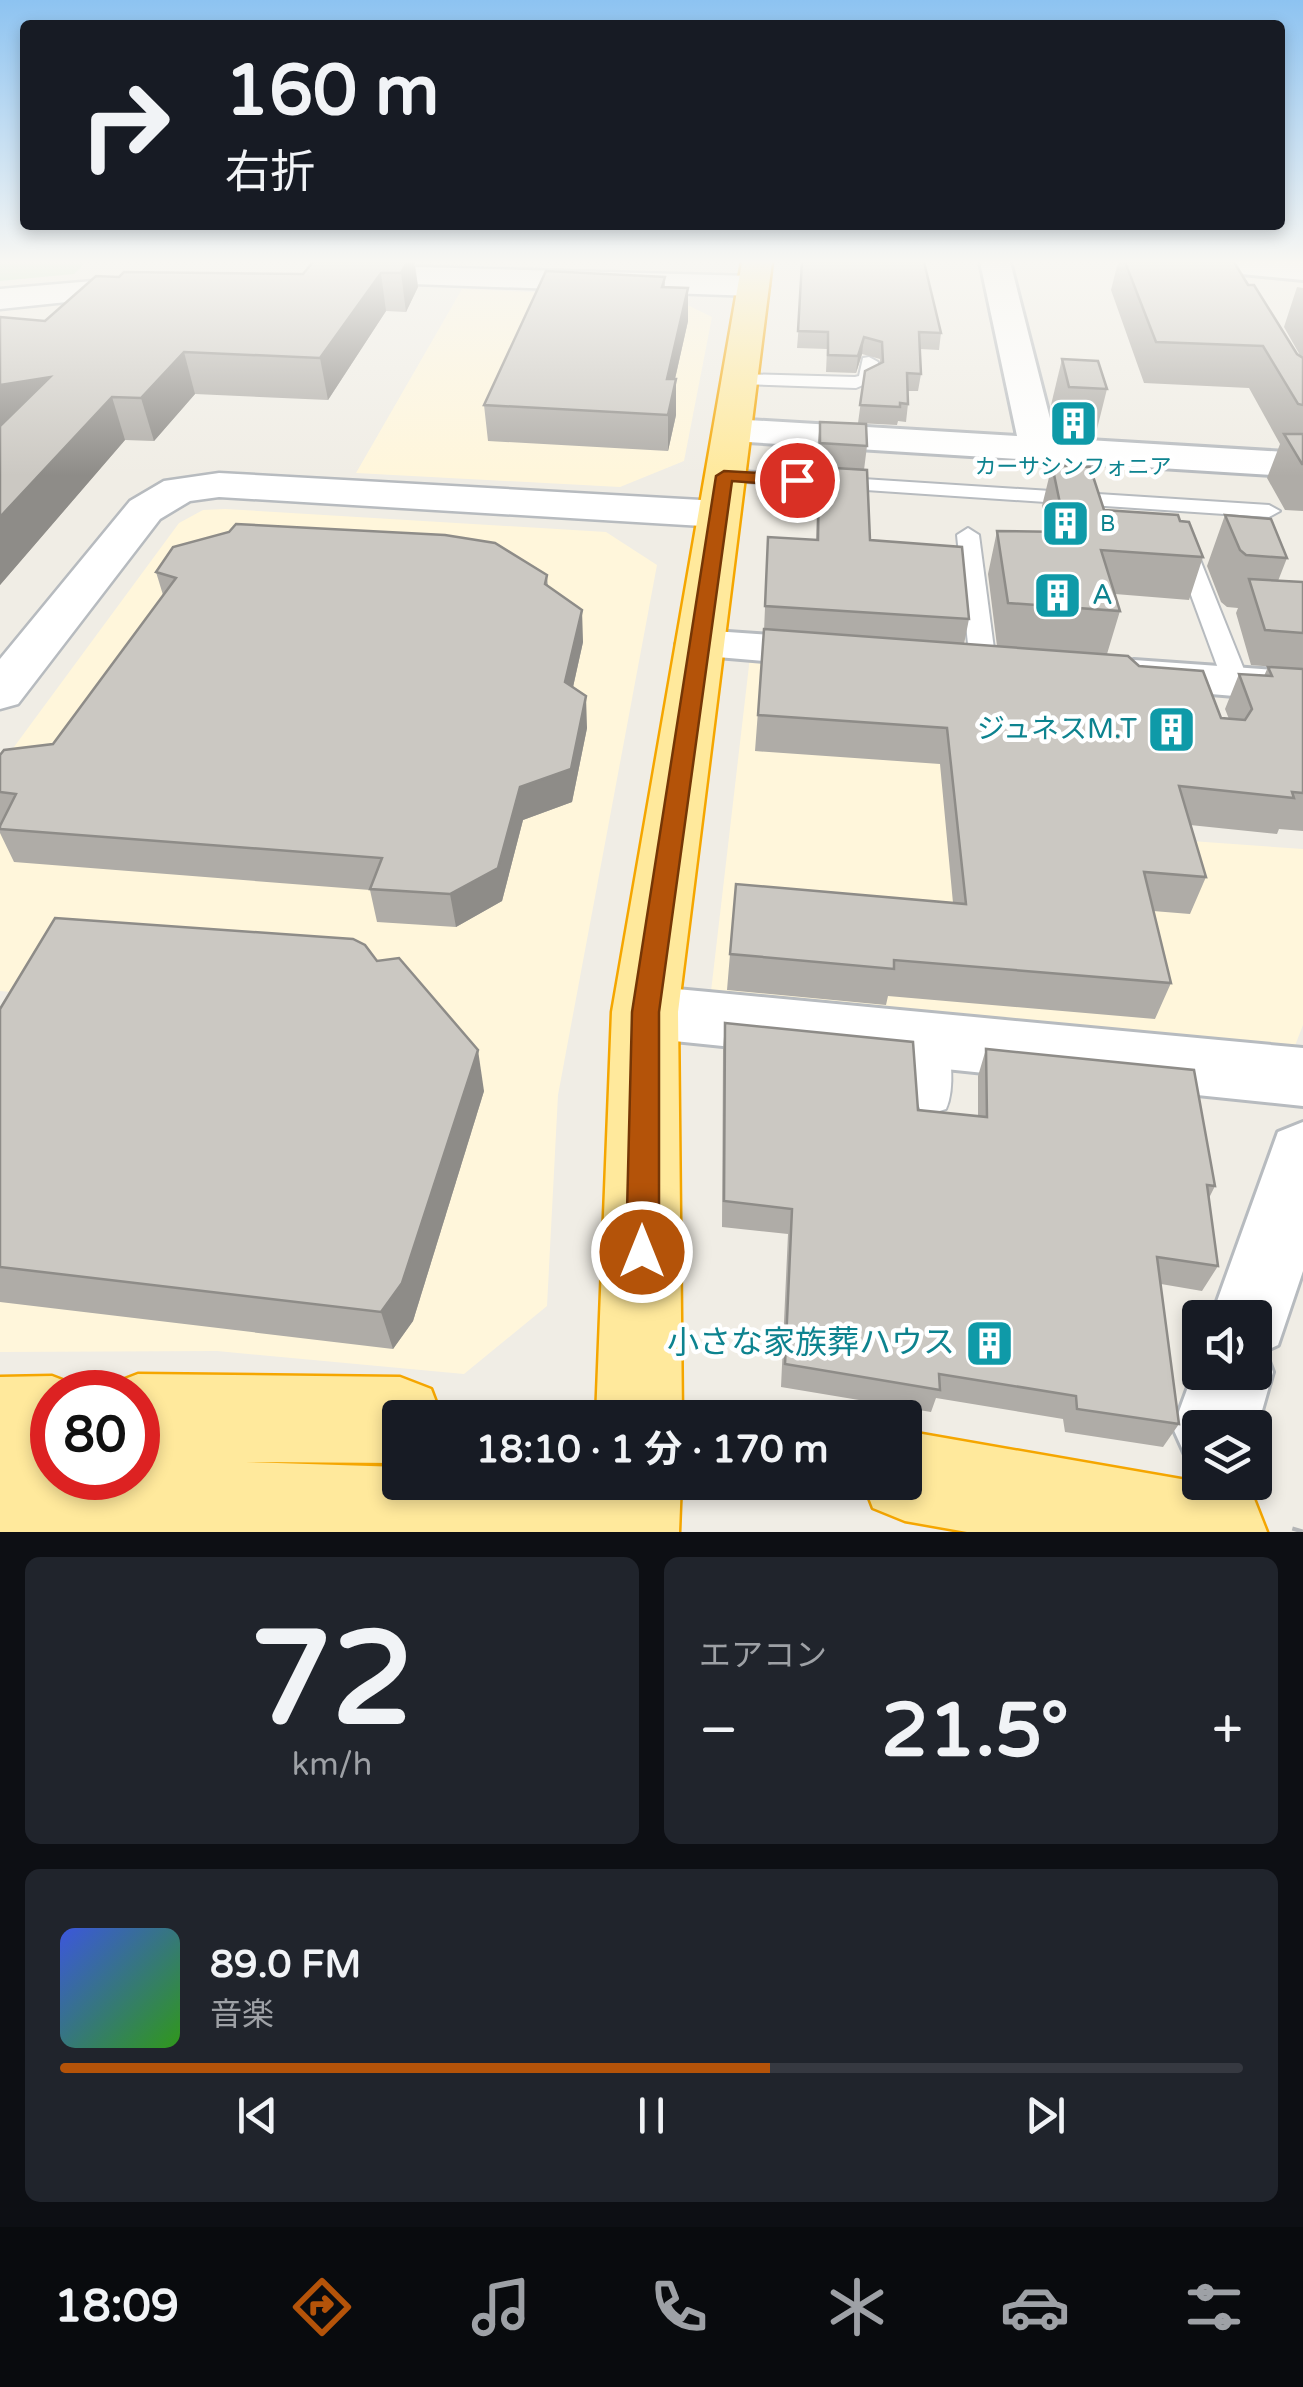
<!DOCTYPE html>
<html lang="ja">
<meta charset="utf-8">
<style>
body{margin:0;font-family:"Varela Round","Noto Sans JP",sans-serif;background:#20242c;color:#f1f3f6;height:100vh;display:flex;flex-direction:column;font-size:38px;white-space:nowrap}
*{box-sizing:border-box;margin:0}
p{font-size:32px;color:#9ea1a6}
.icon{flex:none;width:55px;height:55px;fill:none;stroke:currentColor;stroke-width:2;stroke-linecap:round;stroke-linejoin:round}
.map{position:relative;height:1532px;overflow:hidden}
.panel{display:flex;flex-direction:column;gap:25px;padding:25px;background:#0d0f14;flex:1}
.panel>*{flex:none}
.hud{position:absolute;left:20px;top:20px;width:1265px;height:210px;border-radius:10px;box-shadow:0 5px 15px #0003;background:#171b24;color:#f1f3f6;overflow:hidden}
.controls{position:absolute;left:1182px;top:1300px;display:grid;gap:20px}
.controls a{display:grid;place-items:center;width:90px;height:90px;border-radius:10px;background:#171b24;box-shadow:0 5px 15px #0003;font-size:50px}
.speed{position:absolute;left:30px;top:1370px;display:flex;gap:20px;font-size:50px;font-weight:700;text-align:center}
.speed>*{display:grid;place-content:center;width:130px;height:130px;border-radius:50%;background:#171b24;box-shadow:0 5px 15px #0003;line-height:1}
.speed .limit{border:15px solid #d22;background:#fff;color:#111}
.pin{position:absolute;display:grid;place-items:center;width:85px;height:85px;color:#fff;margin:-42px;border:5px solid #fff;border-radius:50%;box-shadow:0 2px 10px #0007}
.me{position:absolute;width:110px;margin:-55px;rotate:0deg;stroke-linejoin:round;filter:drop-shadow(0 0 8px #0008)}
.turn{display:flex;align-items:center;gap:35px;height:210px;padding:0 40px;font-size:45px}
.turn .icon{width:130px;height:130px;stroke-width:2.5}
.turn b{display:block;font-size:70px;line-height:85px}
.big{font-size:75px;font-weight:700;line-height:1.1}
.panel .tile{flex:1;display:flex;flex-direction:column;justify-content:center;gap:15px;min-width:0;padding:0 35px;border-radius:15px;background:#20242c}
.panel .dial{align-items:center;gap:0}
.dial b{font-size:130px;line-height:1}
.song{display:flex;align-items:center;gap:30px}
.cover{width:120px;height:120px;border-radius:15px;background:linear-gradient(135deg,hsl(230 70% 55%),hsl(110 70% 35%))}
.played{height:10px;border-radius:5px;background:linear-gradient(90deg,#b45309 60%,#363941 60%)}
.keys{display:flex;justify-content:space-around;direction:ltr}
.heat{display:flex;justify-content:space-between;align-items:center;font-size:55px;direction:ltr}
.panel .tiles{flex:1;display:grid;gap:25px;grid-template-columns:1fr 1fr}
.tile:last-child{grid-column:span 2}
.trip{position:absolute;left:382px;top:1400px;width:540px;height:100px;border-radius:10px;background:#171b24;box-shadow:0 5px 15px #0003;font-weight:700;line-height:100px;text-align:center}
.tabs{display:flex;height:160px;justify-content:space-around;align-items:center;background:#090b0e;color:#9ea1a6}
.tabs .icon{width:70px;height:70px}
.tabs .current{color:#b45309}
.tabs b{font-size:45px;color:#f1f3f6}
.map>svg:first-child{display:block}
.commercial{fill:#fff6db}
.green{fill:#c1e8c1}
.lines{fill:none;stroke-linecap:round;stroke-linejoin:round}
.service-casing{stroke:#b7bbbf;stroke-width:4}
.minor-casing{stroke:#b7bbbf;stroke-width:6}
.tertiary-casing{stroke:#b7bbbf;stroke-width:5}
.trunk-casing{stroke:#f5a600;stroke-width:5}
.service{fill:#fff;fill-rule:evenodd}
.minor{fill:#fff;fill-rule:evenodd}
.tertiary{fill:#fff;fill-rule:evenodd}
.trunk{fill:#ffe99c;fill-rule:evenodd}
.rail{stroke:#b4b5b6;stroke-width:11;stroke-dasharray:4 19;stroke-linecap:butt}
.wall{fill:#afaca7}
.shaded-wall{fill:#8e8c88}
.building{fill:#cbc8c2;stroke:#8e8c88;stroke-width:2.5}
.route{fill:#b45309;stroke:#753606;stroke-width:2.5}
.labels{text-anchor:middle;dominant-baseline:central;stroke-width:9;stroke-linejoin:round;paint-order:stroke}
.far-culture-label{font-size:22px;fill:#0d838f;stroke:#fff}
.culture-label{font-size:28px;fill:#0d838f;stroke:#fff;text-anchor:start}
.near-culture-label{font-size:32px;fill:#0d838f;stroke:#fff;text-anchor:end}
</style>
<div class="map">
<svg width="1303" height="1532" viewBox="0 0 1303 1532">
<rect width="100%" height="100%" fill="#f0ede5"/>
<g class="commercial">
<polygon points="462,289 673,298 712,317 684,461 620,487 356,473"/>
<polygon points="225,509 606,532 657,565 558,1095 547,1306 464,1374 217,1351 0,1352 0,1059 36,994 0,991 0,766 179,523 203,510"/>
<polygon points="750,657 1078,682 1191,841 1303,849 1303,1025 1291,1056 710,1000"/>
</g>
<polygon class="green" points="0,262 86,262 74,274 0,281"/>
<g class="lines">
<defs>
<g id="service">
<polygon points="869,357 878,362 877,379 856,388 739,384 730,379 739,374 855,377 859,376 863,358"/>
<polygon points="724,470 1269,505 1280,511 1269,517 717,480 714,476"/>
<polygon points="968,528 979,535 996,664 983,672 970,664 957,535"/>
<polygon points="1188,550 1199,557 1249,682 1245,688 1236,690 1223,682 1177,557"/>
<path d="M930,1026L942,1030C952,1049 955,1089 946,1109L933,1113L920,1109C911,1089 908,1049 918,1030Z"/>
</g>
<g id="minor">
<polygon points="980,262 1010,262 1055,438 1303,453 1303,477 732,441 719,438 714,430 719,422 732,419 1017,436"/>
<polygon points="1196,262 1303,262 1303,280 1211,271 1201,268"/>
<polygon points="699,630 832,639 849,643 856,653 849,663 832,667 682,654 676,644 682,634"/>
<polygon points="1134,660 1303,672 1303,702 1117,686 1110,675 1117,664"/>
<polygon points="645,986 1303,1048 1303,1106 645,1038 622,1030 613,1012 622,994"/>
<polygon points="1303,1122 1303,1271 1278,1345 1265,1351 1273,1372 1257,1428 1255,1432 1255,1428 1200,1428 1200,1463 1186,1457 1173,1428 1200,1354 1200,1372 1255,1372 1255,1318 1211,1318 1278,1132"/>
</g>
<g id="tertiary">
<polygon points="341,265 753,276 764,279 769,286 764,293 753,296 330,281 325,274 330,267"/>
<polygon points="151,276 162,278 167,285 162,292 0,309 0,289"/>
<polygon points="219,473 719,501 734,505 740,514 734,523 719,527 219,497 190,501 160,519 18,704 0,709 0,659 130,501 164,481"/>
</g>
<g id="trunk">
<polygon points="742,262 772,262 678,1012 682,1418 596,1418 612,1012"/>
<polygon points="138,1374 400,1377 431,1389 442,1418 400,1418 400,1463 245,1462 400,1467 400,1482 681,1482 679,1532 0,1532 0,1377 52,1376 83,1388 84,1392 52,1392 52,1478 138,1478 138,1460 144,1460 138,1460 138,1392 105,1392 107,1386"/>
<polygon points="905,1431 1221,1486 1254,1499 1267,1532 967,1532 905,1521 873,1508 863,1482 905,1482"/>
</g>
</defs>
<use href="#service" class="service-casing"/>
<use href="#minor" class="minor-casing"/>
<use href="#tertiary" class="tertiary-casing"/>
<use href="#trunk" class="trunk-casing"/>
<use href="#service" class="service"/>
<use href="#minor" class="minor"/>
<use href="#tertiary" class="tertiary"/>
<use href="#trunk" class="trunk"/>
<polyline class="rail" points="1297,1532 1303,1512"/>
</g>
<g class="wall">
<polygon points="313,262 415,262 418,287 406,312 386,311 328,400 195,394 154,441 125,440 0,585 0,317 45,321 119,277 303,274"/>
<polygon points="800,262 924,262 941,333 939,350 920,349 921,374 918,391 908,391 908,404 906,422 898,421 897,425 858,423 865,371 880,363 880,359 862,354 856,373 826,372 827,349 797,348 802,286"/>
<polygon points="1118,262 1234,262 1297,354 1301,357 1284,327 1297,287 1303,288 1303,511 1285,510 1267,478 1280,444 1249,388 1144,383 1111,290"/>
<polygon points="665,277 665,288 688,321 675,379 676,415 668,451 488,441 484,405"/>
<polygon points="1062,359 1107,389 1095,437 1058,434 1051,405"/>
<polygon points="820,422 867,446 864,470 870,540 969,619 964,644 997,646 988,574 997,531 1047,532 1042,506 1052,465 1104,510 1180,521 1203,557 1189,600 1115,594 1120,611 1107,654 1139,666 1221,718 1229,719 1225,709 1239,674 1264,676 1268,667 1302,669 1251,665 1236,613 1238,608 1227,607 1221,602 1207,566 1225,515 1287,558 1278,581 1303,582 1303,831 1279,829 1277,834 1190,825 1206,877 1190,914 1153,911 1171,983 1155,1019 888,996 886,1005 727,990 730,954 953,903 940,764 755,751 764,631 768,537 816,540 818,472 817,472 817,450"/>
<polygon points="156,572 547,575 548,587 583,642 573,687 587,728 572,802 523,820 502,901 456,927 377,922 370,890 14,862 0,833 0,755 53,744 163,595"/>
<polygon points="0,1009 484,1091 413,1321 393,1349 0,1302"/>
<polygon points="725,1023 918,1110 978,1116 978,1076 986,1049 1215,1186 1209,1198 1218,1266 1202,1291 1161,1284 1179,1424 1163,1447 1065,1432 1063,1419 936,1398 931,1412 781,1387 788,1234 722,1227 723,1050"/>
</g>
<g class="shaded-wall">
<polygon points="407,262 414,262 418,287 406,312 401,273"/>
<polygon points="381,273 386,311 328,400 320,358"/>
<polygon points="688,288 688,321 667,414 667,379"/>
<polygon points="864,337 862,354 856,373 858,356"/>
<polygon points="184,352 195,394 154,441 141,398"/>
<polygon points="50,377 0,430 0,385"/>
<polygon points="676,379 676,415 668,451 668,415"/>
<polygon points="112,397 125,440 0,585 0,517"/>
<polygon points="582,610 583,642 567,714 565,682"/>
<polygon points="586,696 587,728 572,802 523,820 502,901 456,927 450,894 520,787"/>
<polygon points="478,1050 484,1091 413,1321 393,1349 381,1312"/>
</g>
<g class="building">
<polygon points="313,262 407,262 401,273 381,273 320,358 184,352 141,398 112,397 0,517 0,426 50,377 0,385 0,317 45,321 96,276 119,277 124,272 303,274"/>
<polygon points="802,262 924,262 941,333 919,332 921,374 907,373 908,404 900,403 900,407 860,405 865,371 883,362 882,342 864,337 858,356 828,355 828,332 798,331"/>
<polygon points="1125,262 1234,262 1248,285 1254,285 1297,354 1303,358 1303,405 1298,404 1263,346 1156,342"/>
<polygon points="546,271 665,277 662,287 688,288 667,379 676,379 668,415 484,405"/>
<polygon points="1062,359 1098,361 1107,389 1069,387"/>
<polygon points="820,422 866,424 867,446 820,443"/>
<polygon points="1284,434 1303,434 1303,464 1302,464"/>
<polygon points="1052,465 1090,467 1104,510 1178,515 1180,521 1189,522 1203,557 1101,550 1120,611 1008,603 997,531 1066,532"/>
<polygon points="819,467 867,470 870,540 962,547 969,619 765,606 768,537 818,540"/>
<polygon points="1225,515 1271,519 1287,558 1246,555 1240,550"/>
<polygon points="236,524 445,535 495,543 547,575 545,584 582,610 565,682 586,696 571,769 520,787 498,868 450,894 370,889 382,858 0,829 0,826 16,794 0,792 0,755 4,750 53,744 176,578 156,572 173,547 229,532"/>
<polygon points="1249,579 1303,582 1303,633 1265,630"/>
<polygon points="764,629 1128,656 1139,666 1203,671 1221,718 1245,720 1252,709 1239,674 1272,676 1268,667 1303,669 1303,793 1292,792 1294,798 1179,786 1206,877 1144,872 1171,983 894,960 894,969 730,954 736,884 966,904 947,728 758,715"/>
<polygon points="55,918 353,939 365,945 377,961 399,958 478,1050 402,1283 381,1312 0,1267 0,1009"/>
<polygon points="725,1023 913,1042 918,1110 987,1117 986,1049 1194,1070 1215,1186 1207,1185 1218,1266 1157,1257 1179,1424 1077,1409 1076,1396 939,1374 940,1390 785,1364 792,1209 724,1201"/>
</g>
<linearGradient id="sky" x2="0" y2="1"><stop stop-color="#8dc3f1"/><stop offset="0.55" stop-color="#f8f7f3"/><stop offset="1" stop-color="#f8f7f3" stop-opacity="0"/></linearGradient>
<rect width="1303" height="476" fill="url(#sky)"/>
<polygon class="route" points="724,471 797,475 805,480 797,486 732,481 659,1012 659,1252 654,1264 642,1268 631,1264 626,1252 632,1012 716,476"/>
<defs>
<symbol id="building-square" viewBox="-11 -11 22 22"><rect x="-9" y="-9" width="18" height="18" rx="4" fill="#0f9aa8" stroke="#fff"/><path d="M-4-6H4V6H1V3H-1V6H-4ZM-2.5-4.3h1.7v1.8h-1.7ZM.8-4.3h1.7v1.8H.8ZM-2.5-1h1.7V.8h-1.7ZM.8-1h1.7V.8H.8Z" fill="#fff"/></symbol>
</defs>
<g fill-rule="evenodd">
<use href="#building-square" x="1046" y="396" width="55" height="55"/>
<use href="#building-square" x="1038" y="496" width="55" height="55"/>
<use href="#building-square" x="1030" y="568" width="55" height="55"/>
<use href="#building-square" x="1144" y="702" width="55" height="55"/>
<use href="#building-square" x="962" y="1316" width="55" height="55"/>
</g>
<g class="labels">
<g class="far-culture-label">
<text x="1073" y="467">カーサシンフォニア</text>
<text x="1100" y="524" text-anchor="start">B</text>
</g>
<g class="culture-label">
<text x="1092" y="595">A</text>
<text x="1137" y="729" text-anchor="end">ジュネスM.T</text>
</g>
<g class="near-culture-label">
<text x="955" y="1343">小さな家族葬ハウス</text>
</g>
</g>
</svg>
<div class="controls">
<a><svg class="icon" aria-label="sound" viewBox="0 0 24 24"><path d="M4 9h4l5-4v14l-5-4H4zM17 9q2 3 0 6"/></svg></a>
<a><svg class="icon" aria-label="layers" viewBox="0 0 24 24"><path d="M12 4l9 5-9 5-9-5zM3 14l9 5 9-5"/></svg></a>
</div>
<div class="speed"><div class="limit">80</div></div>
<div class="pin" style="left:797px;top:480px;background:#d93025"><svg class="icon" aria-label="arrive" viewBox="0 0 24 24"><path d="M6 21V4h12l-3 4 3 4H6"/></svg></div>
<svg class="me" style="left:642px;top:1252px" viewBox="-20 -20 40 40"><circle r="17" fill="#b45309" stroke="#fff" stroke-width="3"/><path d="M0-11L8 9 0 5-8 9z" fill="#fff"/></svg>
<div class="trip">18:10 · 1 分 · 170 m</div>
<div class="hud">
<div class="turn"><svg class="icon" aria-label="right" viewBox="0 0 24 24"><path d="M7 20v-9h11M14 6l5 5-5 5"/></svg><div><b>160 m</b>右折</div></div>
</div>
</div>
<section class="panel">
<div class="tiles">
<div class="tile dial"><b>72</b><p>km/h</p></div>
<div class="tile"><p>エアコン</p>
<div class="heat"><a>−</a><b class="big">21.5°</b><a>+</a></div>
</div>
<div class="tile">
<div class="song"><i class="cover"></i><div><b>89.0 FM</b><p>音楽</p></div></div>
<div class="played"></div>
<div class="keys"><svg class="icon" aria-label="previous" viewBox="0 0 24 24"><path d="M18 5L8 12l10 7zM5 5v14"/></svg><svg class="icon" aria-label="pause" viewBox="0 0 24 24"><path d="M8 5v14M16 5v14"/></svg><svg class="icon" aria-label="next" viewBox="0 0 24 24"><path d="M6 5l10 7-10 7zM19 5v14"/></svg></div>
</div>
</div>
</section>
<nav class="tabs">
<b>18:09</b>
<svg class="icon current" aria-label="directions" viewBox="0 0 24 24"><path d="M12 3l9 9-9 9-9-9zM9 14v-3h6M13 9l2 2-2 2"/></svg>
<svg class="icon" aria-label="music" viewBox="0 0 24 24"><path d="M9 18V5l10-2v13"/><circle cx="6" cy="18" r="3"/><circle cx="16" cy="16" r="3"/></svg>
<svg class="icon" aria-label="phone" viewBox="0 0 24 24"><path d="M5 4h4l2 5-3 2q2 4 5 5l2-3 5 2v4C11 20 4 13 5 4z"/></svg>
<svg class="icon" aria-label="climate" viewBox="0 0 24 24"><path d="M12 3v18M4 7l16 10M4 17L20 7"/></svg>
<svg class="icon" aria-label="car" viewBox="0 0 24 24"><path d="M5 17H2v-5l4-1 3-4h7l3 4 3 1v5h-3M9 17h6M6 11h13"/><circle cx="7" cy="17" r="2"/><circle cx="17" cy="17" r="2"/></svg>
<svg class="icon" aria-label="filters" viewBox="0 0 24 24"><path d="M4 7h16M4 17h16"/><circle cx="9" cy="7" r="2"/><circle cx="15" cy="17" r="2"/></svg>
</nav>
